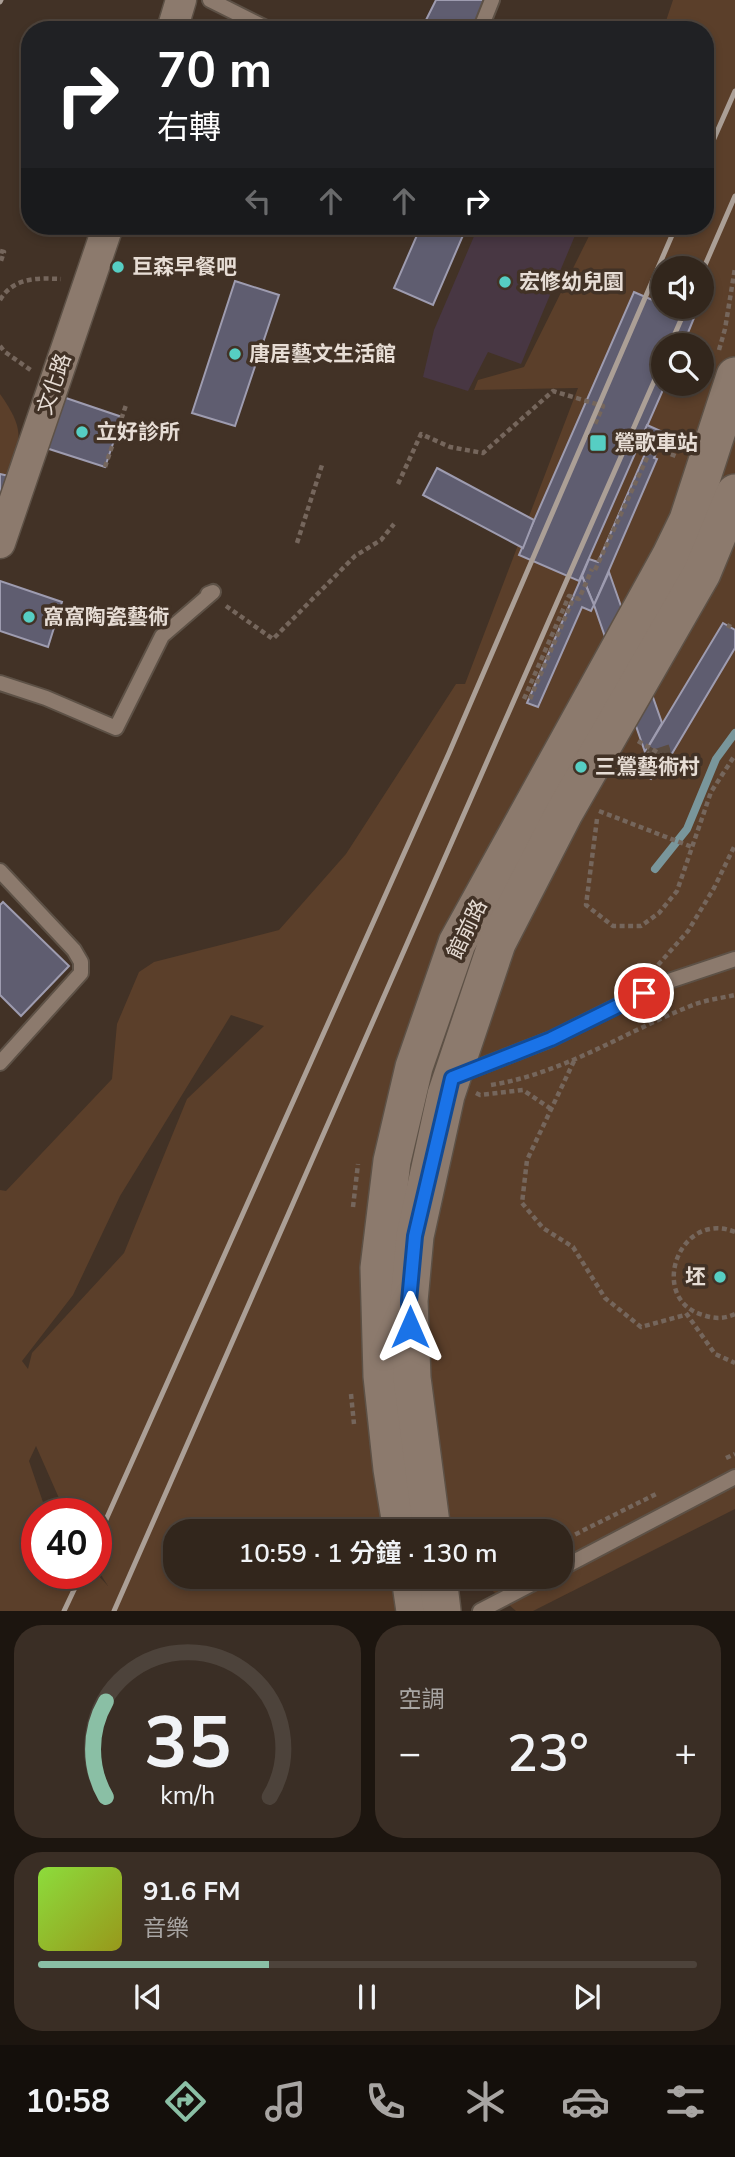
<!DOCTYPE html>
<html lang="zh-TW">
<meta charset="utf-8">
<style>
body{margin:0;font-family:"Nunito Sans","Noto Sans TC",sans-serif;background:#3a2e25;color:#f1f3f6;height:100vh;display:flex;flex-direction:column;font-size:26px;white-space:nowrap}
*{box-sizing:border-box;margin:0}
p{font-size:23px;color:#a8a5a3}
.icon{flex:none;width:38px;height:38px;fill:none;stroke:currentColor;stroke-width:2;stroke-linecap:round;stroke-linejoin:round}
.map{position:relative;height:1611px;overflow:hidden}
.sheet{display:flex;flex-direction:column;gap:14px;padding:14px;background:#1c150f;flex:1}
.sheet>*{flex:none}
.banner{position:absolute;left:21px;top:21px;width:693px;height:214px;border-radius:28px;box-shadow:0 4px 10px #0003,0 0 0 2px #4d433b;background:#202124;color:#fff;overflow:hidden}
.tools{position:absolute;left:651px;top:256px;display:grid;gap:14px}
.tools a{display:grid;place-items:center;width:63px;height:63px;border-radius:50%;background:#32261c;box-shadow:0 4px 10px #0003,0 0 0 2px #4d433b;font-size:35px}
.speed{position:absolute;left:21px;top:1498px;display:flex;gap:14px;font-size:35px;font-weight:700;text-align:center}
.speed>*{display:grid;place-content:center;width:91px;height:91px;border-radius:50%;background:#32261c;box-shadow:0 4px 10px #0003,0 0 0 2px #4d433b;line-height:1}
.speed .limit{border:10px solid #d22;background:#fff;color:#111}
.pin{position:absolute;display:grid;place-items:center;width:60px;height:60px;color:#fff;margin:-30px;border:4px solid #fff;border-radius:50%;box-shadow:0 2px 7px #0007}
.me{position:absolute;width:77px;margin:-38px;rotate:0deg;stroke-linejoin:round;filter:drop-shadow(0 0 5px #0008)}
.turn{display:flex;align-items:center;gap:24px;height:147px;padding:0 21px;font-size:32px}
.turn .icon{width:91px;height:91px;stroke-width:2.5}
.turn b{display:block;font-size:49px;line-height:60px}
.lanes{display:flex;align-items:center;height:66px;padding:0 21px;background:#0003;justify-content:center;gap:35px;direction:ltr}
.lanes .off{opacity:.35}
.big{font-size:52px;font-weight:600;line-height:1.1}
.sheet .tile{flex:1;display:flex;flex-direction:column;justify-content:center;gap:10px;min-width:0;padding:0 24px;border-radius:28px;background:#3a2e25}
.sheet .dial{align-items:center;gap:0}
.dial svg{height:182px;overflow:visible;fill:none;stroke:#4d433b;stroke-width:7;stroke-linecap:round;text-anchor:middle}
.dial text{fill:#f1f3f6;stroke:none}
.song{display:flex;align-items:center;gap:21px}
.cover{width:84px;height:84px;border-radius:10px;background:linear-gradient(135deg,hsl(90 70% 55%),hsl(60 70% 35%))}
.played{height:7px;border-radius:4px;background:linear-gradient(90deg,#8abfa5 35%,#4d433b 35%)}
.keys{display:flex;justify-content:space-around;direction:ltr}
.heat{display:flex;justify-content:space-between;align-items:center;font-size:38px;direction:ltr}
.sheet .tiles{flex:1;display:grid;gap:14px;grid-template-columns:1fr 1fr}
.tile:last-child{grid-column:span 2}
.trip{position:absolute;left:163px;top:1519px;width:410px;height:70px;border-radius:28px;background:#32261c;box-shadow:0 4px 10px #0003,0 0 0 2px #4d433b;font-weight:600;line-height:70px;text-align:center}
.tabs{display:flex;height:112px;justify-content:space-around;align-items:center;background:#140f0b;color:#a8a5a3}
.tabs .icon{width:49px;height:49px}
.tabs .on{color:#8abfa5}
.tabs b{font-size:32px;color:#f1f3f6}
.map>svg:first-child{display:block}
.education{fill:#483743}
.green{fill:#5b3f2a;fill-rule:evenodd}
.lines{fill:none;stroke-linecap:round;stroke-linejoin:round}
.stream{stroke:#79969b;stroke-width:8}
.building{fill:#5f5d70;stroke:#9e9cb0;stroke-width:2}
.pedestrian-tunnel{stroke:#5b4c40;stroke-width:23;stroke-dasharray:23 11;stroke-linecap:butt}
.service-casing{stroke:#5d5146;stroke-width:18}
.minor-casing{stroke:#5d5146;stroke-width:33}
.tertiary-casing{stroke:#5d5146;stroke-width:40}
.path{stroke:#75665c;stroke-width:4.5;stroke-dasharray:5 3.5;stroke-linecap:butt}
.service{stroke:#8c7a6d;stroke-width:14}
.minor{stroke:#8c7a6d;stroke-width:30}
.tertiary{stroke:#8c7a6d;stroke-width:37}
.rail{stroke:#ab9f96;stroke-width:5}
.route-casing{stroke:#114b97;stroke-width:18}
.route{stroke:#1a73e8;stroke-width:12}
.poi-dot{fill:#56cec3;stroke:#423226;stroke-width:2.5}
.labels{text-anchor:middle;dominant-baseline:central;stroke-width:7;stroke-linejoin:round;paint-order:stroke}
.poi-label{font-size:21px;font-weight:bold;fill:#e7ddd5;stroke:#423226;text-anchor:start}
.street-label{font-size:21px;fill:#e7ddd5;stroke:#423226}
</style>
<div class="map">
<svg width="735" height="1611" viewBox="0 0 735 1611">
<rect width="100%" height="100%" fill="#423226"/>
<polygon class="education" points="481,226 579,226 521,364 488,352 468,391 423,377 434,330 475,234"/>
<g class="green">
<path d="M673,0H735V1509L533,1611H516L480,1580L402,1611H0V1190L6,1191L112,1079L117,1024L139,972L154,962L279,930L346,854L456,684H465L578,388L474,390L478,380L524,367L594,226H705V30H663ZM663,268H702V306H663ZM663,345H702V383H663ZM231,1015L264,1026L187,1099L124,1253L32,1353L28,1369L22,1361L73,1295L120,1196ZM36,1446L66,1514H96V1567L108,1586L96,1573H37V1514H47L29,1461ZM175,1531H560V1577H175Z"/>
<path d="M0,394C24,428 22,438 9,476L0,474Z"/>
</g>
<g class="lines">
<polyline class="stream" points="655,869 687,829 716,759 735,733"/>
</g>
<g class="building">
<polygon points="436,0 486,0 471,30 421,30"/>
<polygon points="421,226 467,226 433,305 394,288"/>
<polygon points="235,281 279,295 235,426 192,413"/>
<polygon points="634,292 694,318 683,345 663,345 663,383 666,383 579,581 519,555"/>
<polygon points="60,396 122,417 105,467 43,447"/>
<polygon points="647,425 665,433 654,458 657,459 594,605 582,576 589,559 598,562 645,454 636,451"/>
<polygon points="437,468 534,520 523,548 423,495"/>
<polygon points="0,474 9,476 0,500"/>
<polygon points="609,572 662,723 645,752 594,605"/>
<polygon points="582,576 594,605 591,611 582,607 538,707 527,703"/>
<polygon points="0,581 62,602 48,647 0,631"/>
<polygon points="723,623 735,630 735,648 661,772 657,769 651,779 639,772 644,762 641,759"/>
<polygon points="3,902 69,966 21,1016 0,995 0,905"/>
</g>
<g class="lines">
<polyline class="pedestrian-tunnel" points="649,768 659,752 657,746"/>
<defs>
<g id="service">
<polyline points="210,0 270,30"/>
<polyline points="480,30 492,0"/>
<polyline points="0,683 46,698 116,728 162,636 213,592 208,594"/>
<polyline points="0,871 74,950 81,962 81,973 0,1063"/>
<polyline points="456,1076 551,1039 663,983 735,959"/>
<polyline points="560,1569 735,1477"/>
<polyline points="480,1611 545,1577"/>
</g>
<g id="minor">
<polyline points="172,30 181,0"/>
<polyline points="0,543 108,226"/>
</g>
<g id="tertiary">
<polyline points="402,1531 392,1469 382,1376 379,1268 392,1161 414,1067 457,943 670,557 688,520 735,376"/>
<polyline points="432,1531 412,1378 409,1301 415,1236 446,1095 497,943 564,813 702,573 735,493"/>
<polyline points="410,1577 415,1611"/>
<polyline points="438,1577 442,1611"/>
</g>
</defs>
<use href="#service" class="service-casing"/>
<use href="#minor" class="minor-casing"/>
<use href="#tertiary" class="tertiary-casing"/>
<g class="path">
<polyline points="0,251 4,252 0,264"/>
<path d="M0,300C14,277 37,278 61,279"/>
<polyline points="0,346 5,352 32,371"/>
<polyline points="719,350 725,329 735,268"/>
<polyline points="655,448 678,457"/>
<polyline points="105,467 126,405"/>
<polyline points="398,484 421,434 450,447 483,453 553,391 603,406 595,424"/>
<polyline points="297,543 322,465"/>
<polyline points="595,570 652,447"/>
<polyline points="226,606 273,639 355,556 381,540 394,524"/>
<polyline points="728,628 730,624"/>
<polyline points="524,699 569,596 579,599 592,569"/>
<polyline points="530,699 574,597"/>
<polyline points="638,741 662,755 659,760 647,753 644,757 653,762 649,768"/>
<polyline points="599,811 692,847"/>
<polyline points="597,819 586,905 613,926 641,926 659,913 677,891 711,792 735,755"/>
<polyline points="658,965 688,931 714,888 735,845"/>
<polyline points="574,1061 527,1160 522,1203 543,1228 573,1247 605,1298 641,1327 685,1315"/>
<path d="M491,1085C565,1073 624,1032 693,1005C706,1000 721,998 735,995"/>
<polyline points="476,1093 480,1095 523,1090 551,1109"/>
<polyline points="353,1207 358,1164"/>
<path d="M735,1232C679,1209 647,1299 703,1315C714,1319 724,1319 735,1314"/>
<polyline points="686,1313 715,1354 735,1363"/>
<polyline points="351,1394 354,1424"/>
<polyline points="726,1458 735,1454"/>
<polyline points="560,1542 656,1494"/>
<polyline points="469,1589 492,1577"/>
</g>
<use href="#service" class="service"/>
<use href="#minor" class="minor"/>
<use href="#tertiary" class="tertiary"/>
<g class="rail">
<polyline points="0,2 1,0"/>
<polyline points="705,159 735,91"/>
<polyline points="702,272 735,196"/>
<polyline points="670,345 687,306"/>
<polyline points="96,1542 449,753 676,226"/>
<polyline points="64,1611 82,1573"/>
<polyline points="114,1611 663,361"/>
</g>
</g>
<g class="lines">
<defs>
<polyline id="route" points="410,1327 409,1301 415,1236 452,1078 551,1039 644,993"/>
</defs>
<use href="#route" class="route-casing"/>
<use href="#route" class="route"/>
</g>
<g class="poi-dot">
<circle cx="118" cy="267" r="7"/>
<circle cx="505" cy="282" r="7"/>
<circle cx="235" cy="354" r="7"/>
<circle cx="82" cy="432" r="7"/>
<rect x="589" y="434" width="18" height="18" rx="3.5"/>
<circle cx="29" cy="617" r="7"/>
<circle cx="581" cy="767" r="7"/>
<circle cx="720" cy="1277" r="7"/>
</g>
<g class="labels">
<g class="poi-label">
<text x="132" y="267">巨森早餐吧</text>
<text x="519" y="282">宏修幼兒園</text>
<text x="249" y="354">唐居藝文生活館</text>
<text x="96" y="432">立好診所</text>
<text x="614" y="443">鶯歌車站</text>
<text x="43" y="617">窩窩陶瓷藝術</text>
<text x="595" y="767">三鶯藝術村</text>
<text x="706" y="1277" text-anchor="end">坯</text>
</g>
<g class="street-label">
<text transform="translate(54 384) rotate(-71)">文化路</text>
<text transform="translate(467 929) rotate(-64)">館前路</text>
</g>
</g>
</svg>
<div class="tools">
<a><svg class="icon" aria-label="sound" viewBox="0 0 24 24"><path d="M4 9h4l5-4v14l-5-4H4zM17 9q2 3 0 6"/></svg></a>
<a><svg class="icon" aria-label="search" viewBox="0 0 24 24"><circle cx="10" cy="10" r="6"/><path d="M15 15l6 6"/></svg></a>
</div>
<div class="speed"><div class="limit">40</div></div>
<div class="pin" style="left:644px;top:993px;background:#d93025"><svg class="icon" aria-label="arrive" viewBox="0 0 24 24"><path d="M6 21V4h12l-3 4 3 4H6"/></svg></div>
<svg class="me" style="left:410px;top:1327px" viewBox="-20 -20 40 40"><path d="M0-17L14 15 0 8-14 15z" fill="#1a73e8" stroke="#fff" stroke-width="4"/></svg>
<div class="trip">10:59 · 1 分鐘 · 130 m</div>
<div class="banner">
<div class="turn"><svg class="icon" aria-label="right" viewBox="0 0 24 24"><path d="M7 20v-9h11M14 6l5 5-5 5"/></svg><div><b>70 m</b>右轉</div></div>
<div class="lanes"><svg class="icon off" aria-label="left" viewBox="0 0 24 24"><path d="M17 20v-9H6M10 6l-5 5 5 5"/></svg><svg class="icon off" aria-label="ahead" viewBox="0 0 24 24"><path d="M12 20V5M6 11l6-6 6 6"/></svg><svg class="icon off" aria-label="ahead" viewBox="0 0 24 24"><path d="M12 20V5M6 11l6-6 6 6"/></svg><svg class="icon" aria-label="right" viewBox="0 0 24 24"><path d="M7 20v-9h11M14 6l5 5-5 5"/></svg></div>
</div>
</div>
<section class="sheet">
<div class="tiles">
<div class="tile dial"><svg viewBox="0 0 100 80">
<path d="M14 69A42 42 0 1 1 86 69"/>
<path d="M14 69A42 42 0 0 1 14 27" stroke="#8abfa5"/>
<text x="50" y="56" font-size="32" font-weight="700">35</text>
<text x="50" y="72" font-size="11">km/h</text>
</svg></div>
<div class="tile"><p>空調</p>
<div class="heat"><a>−</a><b class="big">23°</b><a>+</a></div>
</div>
<div class="tile">
<div class="song"><i class="cover"></i><div><b>91.6 FM</b><p>音樂</p></div></div>
<div class="played"></div>
<div class="keys"><svg class="icon" aria-label="previous" viewBox="0 0 24 24"><path d="M18 5L8 12l10 7zM5 5v14"/></svg><svg class="icon" aria-label="pause" viewBox="0 0 24 24"><path d="M8 5v14M16 5v14"/></svg><svg class="icon" aria-label="next" viewBox="0 0 24 24"><path d="M6 5l10 7-10 7zM19 5v14"/></svg></div>
</div>
</div>
</section>
<nav class="tabs">
<b>10:58</b>
<svg class="icon on" aria-label="directions" viewBox="0 0 24 24"><path d="M12 3l9 9-9 9-9-9zM9 14v-3h6M13 9l2 2-2 2"/></svg>
<svg class="icon" aria-label="music" viewBox="0 0 24 24"><path d="M9 18V5l10-2v13"/><circle cx="6" cy="18" r="3"/><circle cx="16" cy="16" r="3"/></svg>
<svg class="icon" aria-label="phone" viewBox="0 0 24 24"><path d="M5 4h4l2 5-3 2q2 4 5 5l2-3 5 2v4C11 20 4 13 5 4z"/></svg>
<svg class="icon" aria-label="climate" viewBox="0 0 24 24"><path d="M12 3v18M4 7l16 10M4 17L20 7"/></svg>
<svg class="icon" aria-label="car" viewBox="0 0 24 24"><path d="M5 17H2v-5l4-1 3-4h7l3 4 3 1v5h-3M9 17h6M6 11h13"/><circle cx="7" cy="17" r="2"/><circle cx="17" cy="17" r="2"/></svg>
<svg class="icon" aria-label="filters" viewBox="0 0 24 24"><path d="M4 7h16M4 17h16"/><circle cx="9" cy="7" r="2"/><circle cx="15" cy="17" r="2"/></svg>
</nav>
